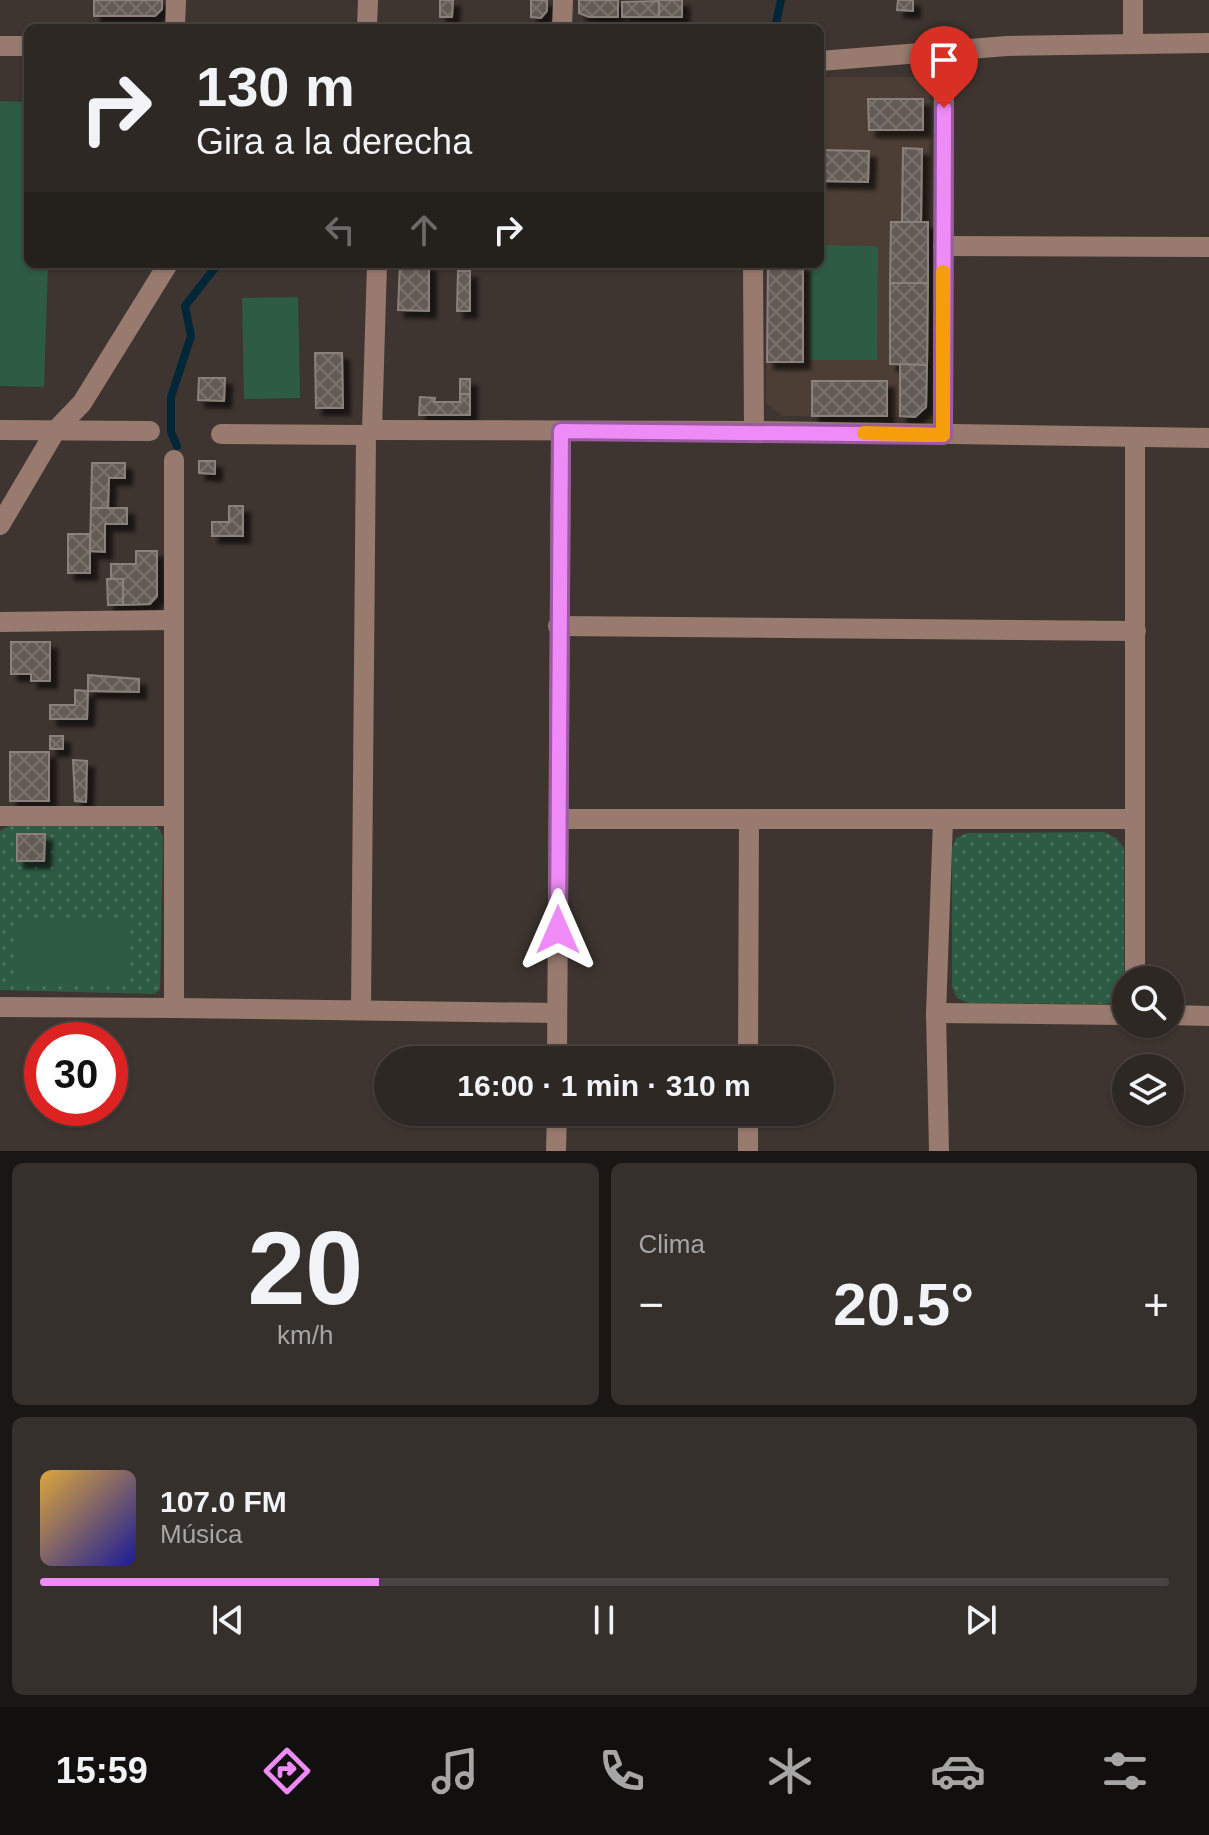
<!DOCTYPE html>
<html lang="es">
<meta charset="utf-8">
<style>
body{margin:0;font-family:Arial,sans-serif;background:#36302c;color:#f1f3f6;height:100vh;display:flex;flex-direction:column;font-size:30px;white-space:nowrap}
*{box-sizing:border-box;margin:0}
p{font-size:26px;color:#a7a6a6}
.icon{flex:none;width:44px;height:44px;fill:none;stroke:currentColor;stroke-width:2;stroke-linecap:round;stroke-linejoin:round}
.map{position:relative;height:1151px;overflow:hidden}
.side{display:flex;flex-direction:column;gap:12px;padding:12px;background:#191614;flex:1}
.side>*{flex:none}
.banner{position:absolute;left:24px;top:24px;width:800px;height:244px;border-radius:12px;box-shadow:0 2px 6px #0004,0 0 0 2px #494441;background:#2e2824;color:#f1f3f6;overflow:hidden}
.buttons{position:absolute;left:1112px;top:966px;display:grid;gap:16px}
.buttons a{display:grid;place-items:center;width:72px;height:72px;border-radius:50%;background:#2e2824;box-shadow:0 2px 6px #0004,0 0 0 2px #494441;font-size:40px}
.speed{position:absolute;left:24px;top:1022px;display:flex;gap:16px;font-size:40px;font-weight:700;text-align:center}
.speed>*{display:grid;place-content:center;width:104px;height:104px;border-radius:50%;background:#2e2824;box-shadow:0 2px 6px #0004,0 0 0 2px #494441;line-height:1}
.speed .limit{border:12px solid #d22;background:#fff;color:#111}
.pin{position:absolute;display:grid;place-items:center;width:68px;height:68px;color:#fff;margin:-82px -34px;border-radius:50% 50% 50% 0;rotate:-45deg;box-shadow:0 0 8px #0007}
.pin .icon{rotate:45deg}
.me{position:absolute;width:88px;margin:-44px;rotate:0deg;stroke-linejoin:round;filter:drop-shadow(0 0 6px #0008)}
.turn{display:flex;align-items:center;gap:28px;height:168px;padding:0 40px;font-size:36px}
.turn .icon{width:104px;height:104px;stroke-width:2.5}
.turn b{display:block;font-size:56px;line-height:68px}
.lanes{display:flex;align-items:center;height:76px;padding:0 40px;background:#0003;justify-content:center;gap:40px;direction:ltr}
.lanes .off{opacity:.35}
.big{font-size:60px;font-weight:600;line-height:1.1}
.side .card{flex:1;display:flex;flex-direction:column;justify-content:center;gap:12px;min-width:0;padding:0 28px;border-radius:12px;background:#36302c}
.side .dial{align-items:center;gap:0}
.dial b{font-size:104px;line-height:1}
.song{display:flex;align-items:center;gap:24px}
.cover{width:96px;height:96px;border-radius:12px;background:linear-gradient(135deg,hsl(40 70% 55%),hsl(240 70% 35%))}
.played{height:8px;border-radius:4px;background:linear-gradient(90deg,#ef8bf7 30%,#494441 30%)}
.keys{display:flex;justify-content:space-around;direction:ltr}
.heat{display:flex;justify-content:space-between;align-items:center;font-size:44px;direction:ltr}
.side .tiles{flex:1;display:grid;gap:12px;grid-template-columns:1fr 1fr}
.card:last-child{grid-column:span 2}
.trip{position:absolute;left:374px;top:1046px;width:460px;height:80px;border-radius:40px;background:#2e2824;box-shadow:0 2px 6px #0004,0 0 0 2px #494441;font-weight:600;line-height:80px;text-align:center}
.tab-bar{display:flex;height:128px;justify-content:space-around;align-items:center;background:#12100e;color:#a7a6a6}
.tab-bar .icon{width:56px;height:56px}
.tab-bar .active{color:#ef8bf7}
.tab-bar b{font-size:36px;color:#f1f3f6}
.map>svg:first-child{display:block}
.built{fill:#4c3e35}
.green{fill:url(#green-dots)}
.pitch{fill:#2d5b43}
.lines{fill:none;stroke-linecap:round;stroke-linejoin:round}
.stream{stroke:#002738;stroke-width:8}
.building{fill:url(#building-cross-hatch);stroke:#8a817b;stroke-width:2;filter:url(#shadow)}
.minor{stroke:#987a6f;stroke-width:20}
.route-casing{stroke:#9b5aa1;stroke-width:20}
.route{stroke:#ef8bf7;stroke-width:14}
.slow{stroke:#f59e0b;stroke-width:14}
</style>
<div class="map">
<svg width="1209" height="1151" viewBox="0 0 1209 1151">
<defs>
<pattern id="green-dots" width="8" height="8" patternUnits="userSpaceOnUse" patternTransform="scale(2)"><rect width="8" height="8" fill="#2d5b43"/><path d="M2 2h.1M6 6h.1" fill="none" stroke="#4c725e" stroke-width="1.8" stroke-linecap="round"/></pattern>
<pattern id="building-cross-hatch" width="8" height="8" patternUnits="userSpaceOnUse" patternTransform="scale(2)"><rect width="8" height="8" fill="#645b55"/><path d="M0 0l8 8M0 8l8-8" fill="none" stroke="#7a726d"/></pattern>
<filter id="shadow"><feDropShadow dx="7" dy="7" stdDeviation="2" flood-color="#0009"/></filter>
</defs>
<rect width="100%" height="100%" fill="#3e3530"/>
<polygon class="built" points="820,77 919,77 930,87 926,407 915,417 782,416 766,403 768,264 820,264"/>
<g class="green">
<polygon points="12,824 150,824 159,828 163,837 160,990 154,994 0,990 0,831"/>
<polygon points="1104,832 1116,838 1124,848 1124,984 1118,997 1107,1004 968,1003 957,998 952,987 952,848 956,838 967,833"/>
</g>
<g class="pitch">
<polygon points="0,101 28,102 28,264 48,264 44,387 0,386"/>
<polygon points="820,245 878,246 877,360 810,360 810,264 820,264"/>
<polygon points="298,297 300,398 244,399 242,298"/>
<polygon points="17,918 128,919 128,983 17,982"/>
</g>
<g class="lines">
<g class="stream">
<polyline points="775,28 781,0"/>
<polyline points="177,446 171,432 171,397 191,336 185,306 218,264"/>
</g>
</g>
<g class="building">
<polygon points="94,0 162,0 162,9 155,16 94,16"/>
<polygon points="440,0 453,0 452,17 440,17"/>
<polygon points="531,0 547,0 547,11 541,18 531,17"/>
<polygon points="579,0 618,0 618,17 589,17 579,13"/>
<polygon points="682,0 682,17 659,17 659,0"/>
<polygon points="898,0 913,0 913,11 897,10"/>
<polygon points="659,1 659,17 622,17 622,2"/>
<polygon points="868,99 923,99 923,130 869,130"/>
<polygon points="903,148 922,149 921,222 902,222"/>
<polygon points="820,150 869,151 868,182 820,181"/>
<polygon points="891,222 928,222 928,283 890,283"/>
<polygon points="400,264 429,264 429,311 398,310"/>
<polygon points="768,264 803,264 803,362 767,362"/>
<polygon points="458,271 470,271 470,311 457,311"/>
<polygon points="890,283 928,283 927,365 890,364"/>
<polygon points="315,353 342,353 343,408 316,408"/>
<polygon points="900,364 927,365 926,407 915,417 900,416"/>
<polygon points="199,378 225,378 224,401 198,400"/>
<rect x="460" y="379" width="10" height="15"/>
<rect x="812" y="381" width="75" height="35"/>
<polygon points="460,394 470,394 470,415 419,415 420,397 435,398 434,402 460,402"/>
<polygon points="199,461 215,461 215,474 199,473"/>
<polygon points="92,463 125,463 125,478 109,478 108,508 91,508"/>
<polygon points="229,506 243,506 243,536 212,536 212,522 229,522"/>
<polygon points="91,508 127,508 127,524 105,524 105,552 90,551"/>
<rect x="68" y="534" width="22" height="39"/>
<polygon points="136,551 157,551 157,596 150,604 123,605 123,579 111,579 111,564 136,564"/>
<polygon points="107,579 123,579 123,605 108,605"/>
<polygon points="11,642 50,642 50,681 31,681 31,674 11,674"/>
<polygon points="88,675 139,679 139,692 88,691"/>
<polygon points="75,690 88,691 87,719 50,719 50,705 75,705"/>
<rect x="50" y="736" width="13" height="13"/>
<rect x="10" y="752" width="39" height="49"/>
<polygon points="73,760 87,761 86,802 75,801"/>
<polygon points="17,834 45,834 44,861 17,861"/>
</g>
<g class="lines">
<g class="minor">
<polyline points="175,28 176,0"/>
<polyline points="367,28 368,0"/>
<polyline points="562,28 563,0"/>
<polyline points="1133,42 1133,0"/>
<polyline points="0,46 28,46"/>
<polyline points="820,61 1007,46 1209,43"/>
<polyline points="943,246 1209,247"/>
<polyline points="753,264 754,431"/>
<polyline points="0,430 150,431"/>
<polyline points="372,430 754,431 1209,438"/>
<polyline points="221,434 366,435"/>
<polyline points="943,435 944,53"/>
<polyline points="0,525 56,430 82,403 168,264"/>
<polyline points="0,622 172,620"/>
<polyline points="558,626 1136,631"/>
<polyline points="0,816 174,816"/>
<polyline points="559,819 1134,819"/>
<polyline points="1135,980 1135,438"/>
<polyline points="0,1007 174,1008 174,460"/>
<polyline points="174,1008 557,1013"/>
<polyline points="361,1010 366,435 372,430 377,264"/>
<polyline points="936,1013 1126,1015"/>
<polyline points="1170,1015 1209,1016"/>
<polyline points="557,1060 561,431"/>
<polyline points="748,1060 749,820"/>
<polyline points="556,1151 557,1112"/>
<polyline points="748,1151 748,1112"/>
<polyline points="939,1151 936,1013 943,820"/>
</g>
</g>
<g class="lines">
<defs>
<polyline id="route" points="558,930 561,431 943,435 944,108"/>
</defs>
<use href="#route" class="route-casing"/>
<use href="#route" class="route"/>
<polyline class="slow" points="864,433 943,435 943,272"/>
</g>
</svg>
<div class="buttons">
<a><svg class="icon" aria-label="search" viewBox="0 0 24 24"><circle cx="10" cy="10" r="6"/><path d="M15 15l6 6"/></svg></a>
<a><svg class="icon" aria-label="layers" viewBox="0 0 24 24"><path d="M12 4l9 5-9 5-9-5zM3 14l9 5 9-5"/></svg></a>
</div>
<div class="speed"><div class="limit">30</div></div>
<div class="pin" style="left:944px;top:108px;background:#d93025"><svg class="icon" aria-label="arrive" viewBox="0 0 24 24"><path d="M6 21V4h12l-3 4 3 4H6"/></svg></div>
<svg class="me" style="left:558px;top:930px" viewBox="-20 -20 40 40"><path d="M0-17L14 15 0 8-14 15z" fill="#ef8bf7" stroke="#fff" stroke-width="4"/></svg>
<div class="trip">16:00 · 1 min · 310 m</div>
<div class="banner">
<div class="turn"><svg class="icon" aria-label="right" viewBox="0 0 24 24"><path d="M7 20v-9h11M14 6l5 5-5 5"/></svg><div><b>130 m</b>Gira a la derecha</div></div>
<div class="lanes"><svg class="icon off" aria-label="left" viewBox="0 0 24 24"><path d="M17 20v-9H6M10 6l-5 5 5 5"/></svg><svg class="icon off" aria-label="ahead" viewBox="0 0 24 24"><path d="M12 20V5M6 11l6-6 6 6"/></svg><svg class="icon" aria-label="right" viewBox="0 0 24 24"><path d="M7 20v-9h11M14 6l5 5-5 5"/></svg></div>
</div>
</div>
<section class="side">
<div class="tiles">
<div class="card dial"><b>20</b><p>km/h</p></div>
<div class="card"><p>Clima</p>
<div class="heat"><a>−</a><b class="big">20.5°</b><a>+</a></div>
</div>
<div class="card">
<div class="song"><i class="cover"></i><div><b>107.0 FM</b><p>Música</p></div></div>
<div class="played"></div>
<div class="keys"><svg class="icon" aria-label="previous" viewBox="0 0 24 24"><path d="M18 5L8 12l10 7zM5 5v14"/></svg><svg class="icon" aria-label="pause" viewBox="0 0 24 24"><path d="M8 5v14M16 5v14"/></svg><svg class="icon" aria-label="next" viewBox="0 0 24 24"><path d="M6 5l10 7-10 7zM19 5v14"/></svg></div>
</div>
</div>
</section>
<nav class="tab-bar">
<b>15:59</b>
<svg class="icon active" aria-label="directions" viewBox="0 0 24 24"><path d="M12 3l9 9-9 9-9-9zM9 14v-3h6M13 9l2 2-2 2"/></svg>
<svg class="icon" aria-label="music" viewBox="0 0 24 24"><path d="M9 18V5l10-2v13"/><circle cx="6" cy="18" r="3"/><circle cx="16" cy="16" r="3"/></svg>
<svg class="icon" aria-label="phone" viewBox="0 0 24 24"><path d="M5 4h4l2 5-3 2q2 4 5 5l2-3 5 2v4C11 20 4 13 5 4z"/></svg>
<svg class="icon" aria-label="climate" viewBox="0 0 24 24"><path d="M12 3v18M4 7l16 10M4 17L20 7"/></svg>
<svg class="icon" aria-label="car" viewBox="0 0 24 24"><path d="M5 17H2v-5l4-1 3-4h7l3 4 3 1v5h-3M9 17h6M6 11h13"/><circle cx="7" cy="17" r="2"/><circle cx="17" cy="17" r="2"/></svg>
<svg class="icon" aria-label="filters" viewBox="0 0 24 24"><path d="M4 7h16M4 17h16"/><circle cx="9" cy="7" r="2"/><circle cx="15" cy="17" r="2"/></svg>
</nav>
